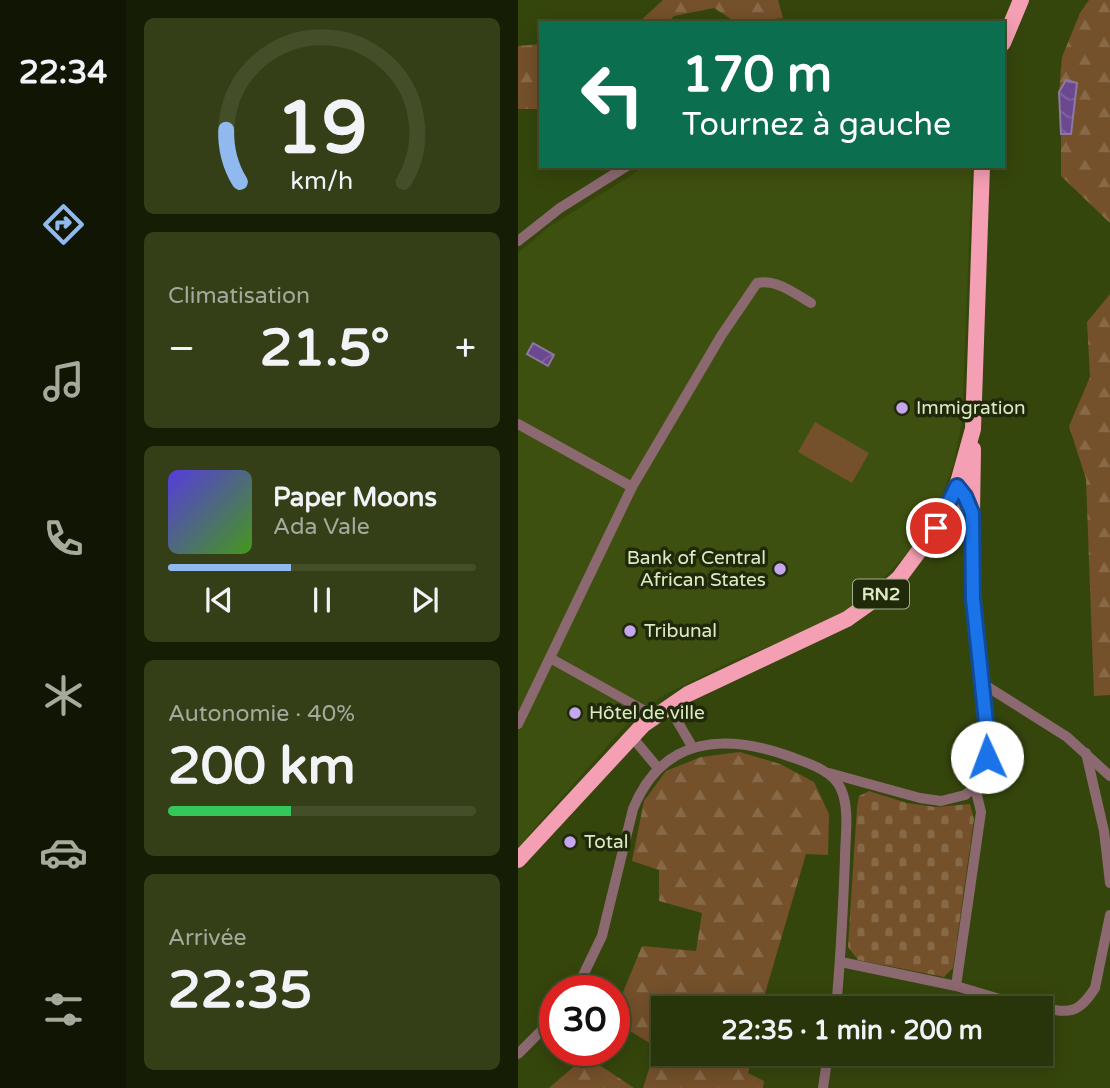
<!DOCTYPE html>
<html lang="fr">
<meta charset="utf-8">
<style>
body{margin:0;font-family:"Varela Round",sans-serif;background:#343f17;color:#f1f3f6;height:100vh;display:flex;flex-direction:column;font-size:26px;white-space:nowrap}
*{box-sizing:border-box;margin:0}
p{font-size:23px;color:#a5aa9c}
.icon{flex:none;width:38px;height:38px;fill:none;stroke:currentColor;stroke-width:2;stroke-linecap:round;stroke-linejoin:round}
.map{position:relative;flex:1;overflow:hidden}
.sheet{display:flex;flex-direction:column;gap:18px;padding:18px;background:#161d05;width:392px}
.sheet>*{flex:none}
.top-card{position:absolute;left:21px;top:21px;width:466px;height:147px;border-radius:0px;box-shadow:0 4px 18px #0003,0 0 0 2px #444f2a;background:#0b6e4f;color:#fff;overflow:hidden}
.speed{position:absolute;left:21px;top:975px;display:flex;gap:14px;font-size:35px;font-weight:700;text-align:center}
.speed>*{display:grid;place-content:center;width:91px;height:91px;border-radius:50%;background:#283409;box-shadow:0 4px 18px #0003,0 0 0 2px #444f2a;line-height:1}
.speed .limit{border:10px solid #d22;background:#fff;color:#111}
.pin{position:absolute;display:grid;place-items:center;width:60px;height:60px;color:#fff;margin:-30px;border:4px solid #fff;border-radius:50%;box-shadow:0 2px 7px #0007}
.me{position:absolute;width:77px;margin:-38px;rotate:358deg;stroke-linejoin:round;filter:drop-shadow(0 0 5px #0008)}
.turn{display:flex;align-items:center;gap:24px;height:147px;padding:0 28px;font-size:32px}
.turn .icon{width:91px;height:91px;stroke-width:2.5}
.turn b{display:block;font-size:49px;line-height:60px}
.big{font-size:52px;font-weight:700;line-height:1.1}
.sheet .card{flex:1;display:flex;flex-direction:column;justify-content:center;gap:10px;min-width:0;padding:0 24px;border-radius:10px;background:#343f17}
.sheet .dial{align-items:center;gap:0}
.dial svg{height:182px;overflow:visible;fill:none;stroke:#444f2a;stroke-width:7;stroke-linecap:round;text-anchor:middle}
.dial text{fill:#f1f3f6;stroke:none}
.song{display:flex;align-items:center;gap:21px}
.cover{width:84px;height:84px;border-radius:10px;background:linear-gradient(135deg,hsl(250 70% 55%),hsl(100 70% 35%))}
.played{height:7px;border-radius:4px;background:linear-gradient(90deg,#90b9f0 40%,#444f2a 40%)}
.keys{display:flex;justify-content:space-around;direction:ltr}
.heat{display:flex;justify-content:space-between;align-items:center;font-size:38px;direction:ltr}
.charge{height:10px;border-radius:5px;background:linear-gradient(90deg,#34c759 40%,#444f2a 0)}
.trip{position:absolute;left:133px;top:996px;width:402px;height:70px;border-radius:0px;background:#283409;box-shadow:0 4px 18px #0003,0 0 0 2px #444f2a;font-weight:700;line-height:70px;text-align:center}
main{display:flex;flex:1;min-height:0}
.tabs{display:flex;flex-direction:column;width:126px;justify-content:space-around;align-items:center;background:#101504;color:#a5aa9c}
.tabs .icon{width:49px;height:49px}
.tabs .active{color:#90b9f0}
.tabs b{font-size:32px;color:#f1f3f6}
.map>svg:first-child{display:block}
.built{fill:#3e500f}
.forest{fill:url(#forest-firs)}
.cemetery{fill:url(#cemetery-stones)}
.pitch{fill:#74502b}
.water{fill:url(#water-waves);stroke:#8d79a0;stroke-width:2}
.lines{fill:none;stroke-linecap:round;stroke-linejoin:round}
.minor{stroke:#8c6970;stroke-width:10}
.highway{stroke:#f49fb3;stroke-width:16}
.route-casing{stroke:#114b97;stroke-width:18}
.route{stroke:#1a73e8;stroke-width:12}
.poi-dot{fill:#c7a6f0;stroke:#202a0b;stroke-width:2.5}
.labels{text-anchor:middle;dominant-baseline:central;stroke-width:7;stroke-linejoin:round;paint-order:stroke}
.shield{fill:#202a0b;stroke:#a4b08d;stroke-width:2}
.shield-label{font-size:18px;font-weight:bold;fill:#dceac5}
.poi-label{font-size:19px;fill:#dceac5;stroke:#202a0b;text-anchor:start}
</style>
<main>
<nav class="tabs">
<b>22:34</b>
<svg class="icon active" aria-label="directions" viewBox="0 0 24 24"><path d="M12 3l9 9-9 9-9-9zM9 14v-3h6M13 9l2 2-2 2"/></svg>
<svg class="icon" aria-label="music" viewBox="0 0 24 24"><path d="M9 18V5l10-2v13"/><circle cx="6" cy="18" r="3"/><circle cx="16" cy="16" r="3"/></svg>
<svg class="icon" aria-label="phone" viewBox="0 0 24 24"><path d="M5 4h4l2 5-3 2q2 4 5 5l2-3 5 2v4C11 20 4 13 5 4z"/></svg>
<svg class="icon" aria-label="climate" viewBox="0 0 24 24"><path d="M12 3v18M4 7l16 10M4 17L20 7"/></svg>
<svg class="icon" aria-label="car" viewBox="0 0 24 24"><path d="M5 17H2v-5l4-1 3-4h7l3 4 3 1v5h-3M9 17h6M6 11h13"/><circle cx="7" cy="17" r="2"/><circle cx="17" cy="17" r="2"/></svg>
<svg class="icon" aria-label="filters" viewBox="0 0 24 24"><path d="M4 7h16M4 17h16"/><circle cx="9" cy="7" r="2"/><circle cx="15" cy="17" r="2"/></svg>
</nav>
<section class="sheet">
<div class="card dial"><svg viewBox="0 0 100 80">
<path d="M14 69A42 42 0 1 1 86 69"/>
<path d="M14 69A42 42 0 0 1 8 46" stroke="#90b9f0"/>
<text x="50" y="56" font-size="32" font-weight="700">19</text>
<text x="50" y="72" font-size="11">km/h</text>
</svg></div>
<div class="card"><p>Climatisation</p>
<div class="heat"><a>−</a><b class="big">21.5°</b><a>+</a></div>
</div>
<div class="card">
<div class="song"><i class="cover"></i><div><b>Paper Moons</b><p>Ada Vale</p></div></div>
<div class="played"></div>
<div class="keys"><svg class="icon" aria-label="previous" viewBox="0 0 24 24"><path d="M18 5L8 12l10 7zM5 5v14"/></svg><svg class="icon" aria-label="pause" viewBox="0 0 24 24"><path d="M8 5v14M16 5v14"/></svg><svg class="icon" aria-label="next" viewBox="0 0 24 24"><path d="M6 5l10 7-10 7zM19 5v14"/></svg></div>
</div>
<div class="card"><p>Autonomie · 40%</p><b class="big">200 km</b><div class="charge"></div></div>
<div class="card"><p>Arrivée</p><b class="big">22:35</b></div>
</section>
<div class="map">
<svg width="592" height="1088" viewBox="0 0 592 1088">
<defs>
<pattern id="forest-firs" width="22" height="20" patternUnits="userSpaceOnUse" patternTransform="scale(1.75)"><rect width="22" height="20" fill="#74502b"/><path d="M5 1l3.5 6h-7zM16 11l3.5 6h-7z" fill="#876948"/></pattern>
<pattern id="cemetery-stones" width="16" height="16" patternUnits="userSpaceOnUse" patternTransform="scale(1.75)"><rect width="16" height="16" fill="#74502b"/><path d="M2 7V4a2 2 0 0 1 4 0v3zM10 15v-3a2 2 0 0 1 4 0v3z" fill="#876948"/></pattern>
<pattern id="water-waves" width="16" height="10" patternUnits="userSpaceOnUse" patternTransform="scale(1.75)"><rect width="16" height="10" fill="#6b4890"/><path d="M0 5q4-4 8 0t8 0" fill="none" stroke="#80639e"/></pattern>
</defs>
<rect width="100%" height="100%" fill="#35460c"/>
<polygon class="built" points="128,166 454,166 444,422 435,466 418,511 393,549 361,583 327,611 276,636 214,661 146,695 114,718 0,847 0,253 31,227"/>
<g class="forest">
<polygon points="145,0 260,0 265,18 219,23 196,8 156,16 149,23 120,23"/>
<polygon points="571,0 592,0 592,223 543,176 543,134 553,134 548,80 541,92 544,57 562,13"/>
<polygon points="23,44 23,109 0,109 0,46"/>
<polygon points="592,294 592,695 576,696 568,479 551,426 572,377 569,322"/>
<polygon points="222,752 262,764 296,782 311,814 310,855 288,854 246,997 266,1008 145,1008 145,1054 235,1054 230,1073 246,1081 245,1088 125,1088 138,1047 96,1021 98,1009 124,946 178,951 184,913 141,901 141,870 114,861 126,801 148,771 183,757"/>
<polygon points="68,1056 116,1088 31,1088"/>
</g>
<polygon class="cemetery" points="351,791 389,803 418,807 452,804 456,819 435,968 426,977 340,960 330,947 339,807 341,796"/>
<polygon class="pitch" points="297,422 351,453 334,483 280,452"/>
<g class="water">
<polygon points="548,80 559,83 553,134 543,134 541,92"/>
<polygon points="15,343 36,355 30,366 9,354"/>
</g>
<g class="lines">
<g class="minor">
<polyline points="0,241 42,208 109,166"/>
<polyline points="0,424 114,487"/>
<polyline points="433,499 454,527"/>
<polyline points="32,658 136,716"/>
<polyline points="462,682 549,737 592,776"/>
<polyline points="151,707 175,748"/>
<path d="M0,724L114,487L203,336L239,283C259,279 276,293 293,303"/>
<polyline points="114,737 140,768"/>
<polyline points="568,753 586,831 592,883"/>
<polyline points="311,773 402,798 423,801 447,795 457,787 464,775 469,757 469,732 455,599 454,513 447,496 439,486"/>
<polyline points="323,962 438,986 485,1000 521,1008"/>
<polyline points="438,986 463,812 457,787"/>
<path d="M58,990L84,936L115,809C145,735 209,733 276,758C293,764 316,772 323,789C332,809 327,837 327,859C325,909 323,958 318,1008"/>
<path d="M523,1008C553,1013 560,1014 577,988L592,915"/>
<polyline points="0,1054 37,1017"/>
<polyline points="305,1088 310,1054"/>
</g>
<g class="highway">
<polyline points="485,43 503,0"/>
<polyline points="454,513 455,449"/>
<polyline points="418,528 452,525"/>
<polyline points="0,860 125,725 170,694 329,619 353,602 381,578 418,528 439,486 455,429 464,166"/>
</g>
</g>
<g class="lines">
<defs>
<polyline id="route" points="418,528 439,486 447,496 454,513 455,599 469,732 469,757"/>
</defs>
<use href="#route" class="route-casing"/>
<use href="#route" class="route"/>
</g>
<g class="poi-dot">
<circle cx="384" cy="408" r="7"/>
<circle cx="262" cy="569" r="7"/>
<circle cx="112" cy="631" r="7"/>
<circle cx="57" cy="713" r="7"/>
<circle cx="52" cy="842" r="7"/>
</g>
<g class="labels">
<rect class="shield" x="335" y="579.5" width="56" height="29" rx="5"/>
<g class="shield-label">
<text x="363" y="594">RN2</text>
</g>
<g class="poi-label">
<text x="398" y="408">Immigration</text>
<text x="248" y="558" text-anchor="end">Bank of Central<tspan x="248" dy="22">African States</tspan></text>
<text x="126" y="631">Tribunal</text>
<text x="71" y="713">Hôtel de ville</text>
<text x="66" y="842">Total</text>
</g>
</g>
</svg>
<div class="speed"><div class="limit">30</div></div>
<div class="pin" style="left:418px;top:528px;background:#d93025"><svg class="icon" aria-label="arrive" viewBox="0 0 24 24"><path d="M6 21V4h12l-3 4 3 4H6"/></svg></div>
<svg class="me" style="left:469px;top:757px" viewBox="-20 -20 40 40"><circle r="19" fill="#fff"/><path d="M0-13L10 11 0 6-10 11z" fill="#1a73e8"/></svg>
<div class="trip">22:35 · 1 min · 200 m</div>
<div class="top-card">
<div class="turn"><svg class="icon" aria-label="left" viewBox="0 0 24 24"><path d="M17 20v-9H6M10 6l-5 5 5 5"/></svg><div><b>170 m</b>Tournez à gauche</div></div>
</div>
</div>
</main>
